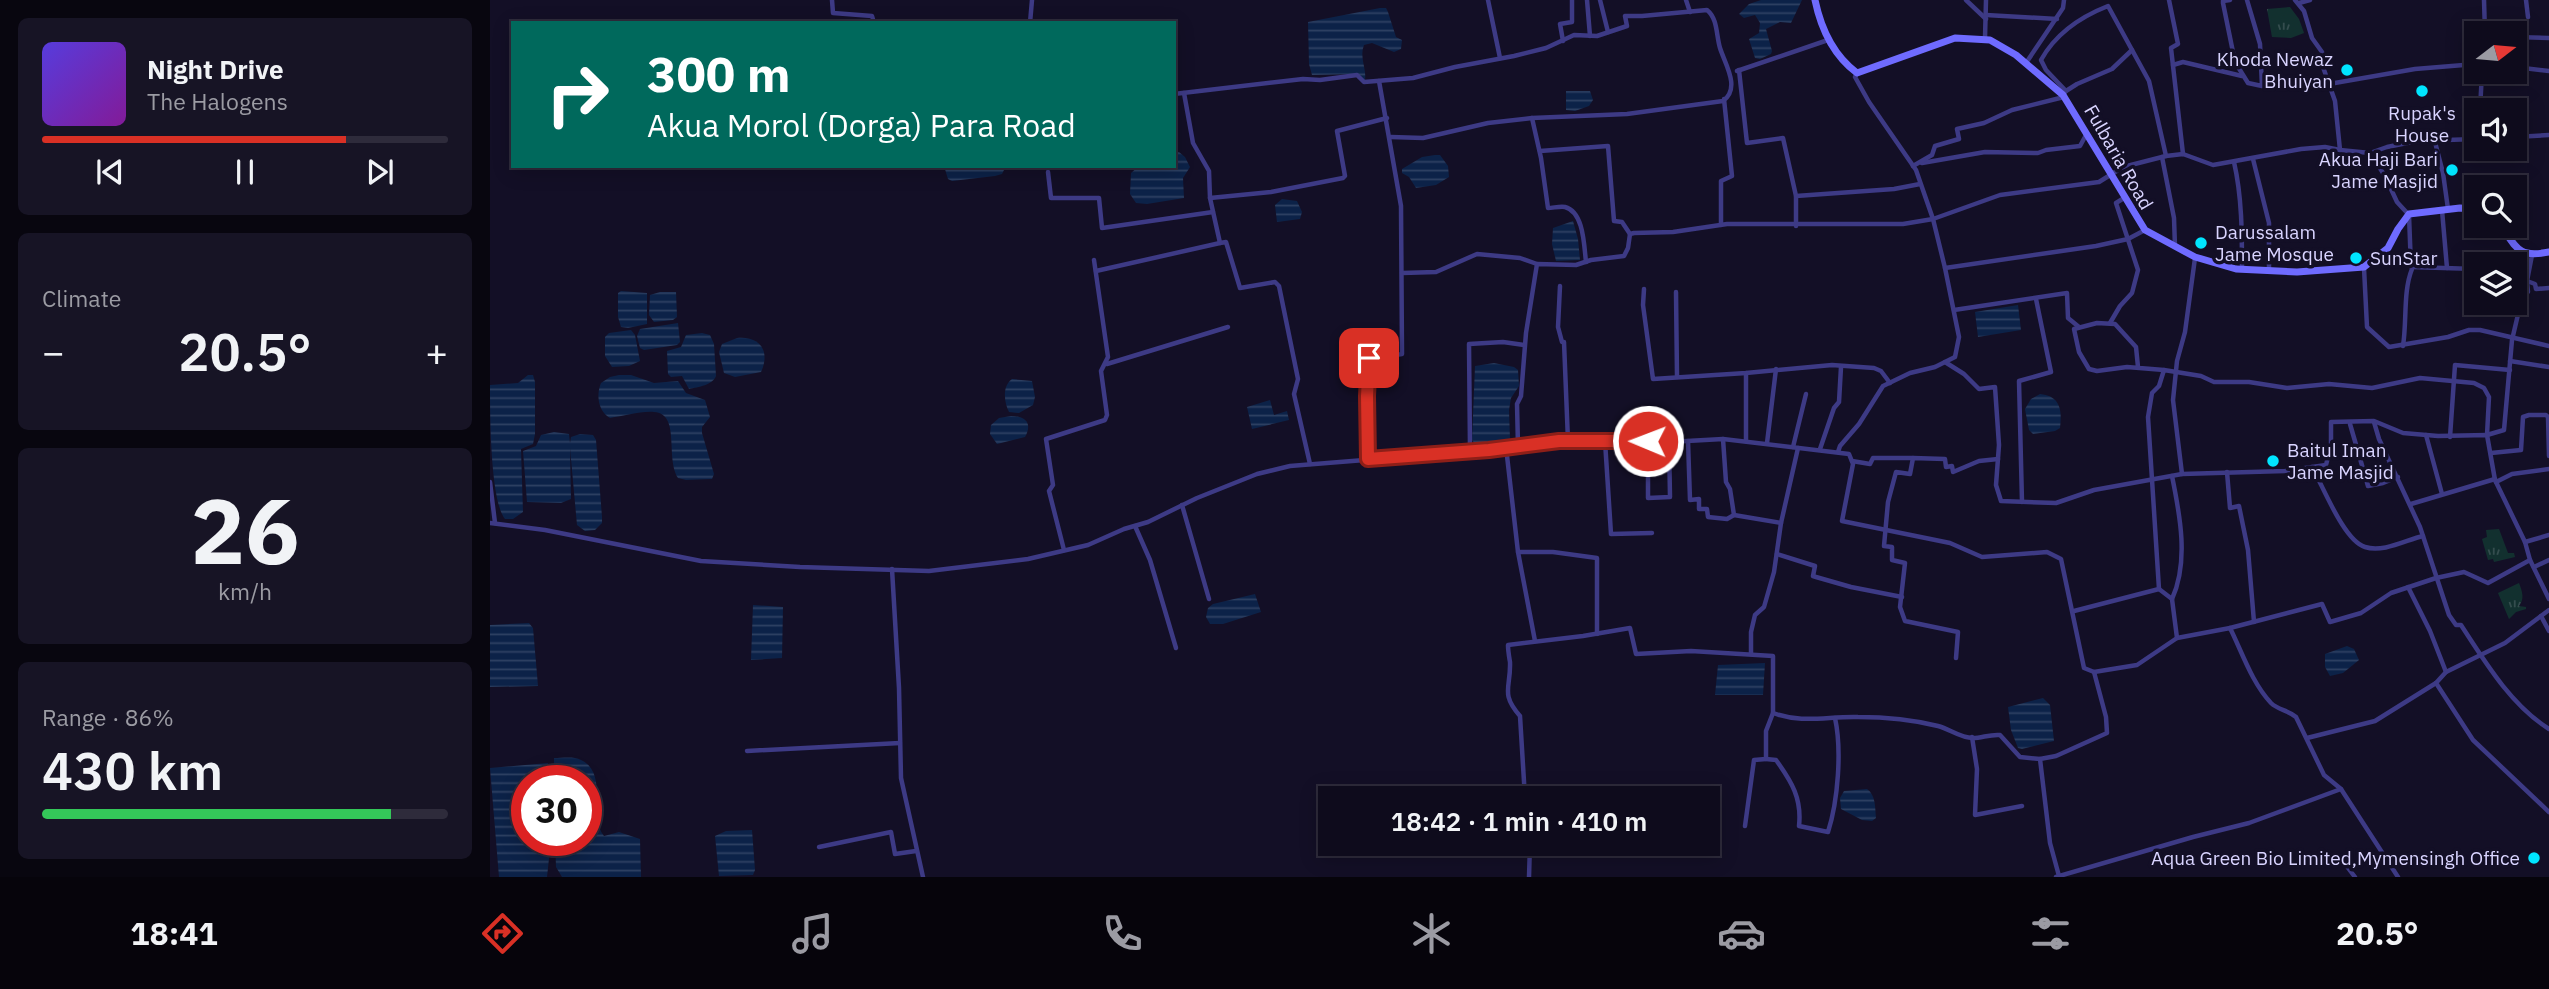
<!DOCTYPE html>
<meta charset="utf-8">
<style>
body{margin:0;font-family:"IBM Plex Sans",sans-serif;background:#171425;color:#f1f3f6;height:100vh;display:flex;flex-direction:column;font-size:26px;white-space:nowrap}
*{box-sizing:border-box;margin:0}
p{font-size:23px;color:#9b9ba3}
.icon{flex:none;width:38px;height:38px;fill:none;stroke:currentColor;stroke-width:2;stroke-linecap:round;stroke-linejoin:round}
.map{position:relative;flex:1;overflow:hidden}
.sheet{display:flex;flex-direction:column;gap:18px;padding:18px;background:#08060f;width:490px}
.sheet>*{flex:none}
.top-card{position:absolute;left:21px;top:21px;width:665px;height:147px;border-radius:0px;box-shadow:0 4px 18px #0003,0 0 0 2px #2e2b3b;background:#00695c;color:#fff;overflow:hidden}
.needle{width:46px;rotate:74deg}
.buttons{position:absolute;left:1974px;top:21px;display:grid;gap:14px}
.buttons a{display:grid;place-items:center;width:63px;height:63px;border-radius:0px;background:#0e0b1c;box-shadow:0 4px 18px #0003,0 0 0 2px #2e2b3b;font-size:35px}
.speed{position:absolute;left:21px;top:765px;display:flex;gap:14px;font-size:35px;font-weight:700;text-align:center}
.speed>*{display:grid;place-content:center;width:91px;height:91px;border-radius:50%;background:#0e0b1c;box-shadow:0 4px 18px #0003,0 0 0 2px #2e2b3b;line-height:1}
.speed .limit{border:10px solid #d22;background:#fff;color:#111}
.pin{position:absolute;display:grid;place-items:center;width:60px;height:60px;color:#fff;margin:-30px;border-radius:14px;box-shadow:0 4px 10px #0006}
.me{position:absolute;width:77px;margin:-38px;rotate:271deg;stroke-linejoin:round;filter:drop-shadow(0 0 5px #0008)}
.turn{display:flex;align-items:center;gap:24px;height:147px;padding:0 21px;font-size:32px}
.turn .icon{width:91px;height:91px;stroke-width:2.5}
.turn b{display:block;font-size:49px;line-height:60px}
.big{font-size:52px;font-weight:600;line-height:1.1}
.sheet .tile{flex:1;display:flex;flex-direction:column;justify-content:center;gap:10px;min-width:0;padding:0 24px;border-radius:10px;background:#171425}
.sheet .dial{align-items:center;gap:0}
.dial b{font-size:91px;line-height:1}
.song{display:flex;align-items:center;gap:21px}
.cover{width:84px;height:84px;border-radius:10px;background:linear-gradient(135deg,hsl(250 70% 55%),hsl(290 70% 35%))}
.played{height:7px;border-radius:4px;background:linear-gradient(90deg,#d93025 75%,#2e2b3b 75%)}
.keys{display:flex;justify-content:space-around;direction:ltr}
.heat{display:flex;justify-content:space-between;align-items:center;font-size:38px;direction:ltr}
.charge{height:10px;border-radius:5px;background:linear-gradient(90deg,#34c759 86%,#2e2b3b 0)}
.trip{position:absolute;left:828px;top:786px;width:402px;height:70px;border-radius:0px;background:#0e0b1c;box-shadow:0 4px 18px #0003,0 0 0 2px #2e2b3b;font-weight:600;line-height:70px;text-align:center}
.dock{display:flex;height:112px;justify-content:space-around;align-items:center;background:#06040b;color:#9b9ba3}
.dock .icon{width:49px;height:49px}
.dock .selected{color:#d93025}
.dock b{font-size:32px;color:#f1f3f6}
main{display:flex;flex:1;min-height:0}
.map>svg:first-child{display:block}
.park{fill:url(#park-tufts)}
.water{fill:url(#water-rules)}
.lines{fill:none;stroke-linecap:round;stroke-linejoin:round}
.street{stroke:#3d3a85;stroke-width:4.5}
.secondary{stroke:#6f6bff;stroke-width:7}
.route-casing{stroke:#8d1f18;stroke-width:18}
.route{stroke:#d93025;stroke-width:12}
.poi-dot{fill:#00e5ff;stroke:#130f26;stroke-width:2.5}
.labels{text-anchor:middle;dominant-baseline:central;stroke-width:7;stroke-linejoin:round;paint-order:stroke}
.poi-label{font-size:19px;fill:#d9d4ff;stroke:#130f26;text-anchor:end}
.street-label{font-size:19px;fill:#d9d4ff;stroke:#130f26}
</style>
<main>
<section class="sheet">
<div class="tile">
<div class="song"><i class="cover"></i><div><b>Night Drive</b><p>The Halogens</p></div></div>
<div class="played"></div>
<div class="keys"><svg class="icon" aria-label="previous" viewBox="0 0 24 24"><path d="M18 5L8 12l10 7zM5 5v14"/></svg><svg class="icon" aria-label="pause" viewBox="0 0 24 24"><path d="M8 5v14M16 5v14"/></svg><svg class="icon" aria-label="next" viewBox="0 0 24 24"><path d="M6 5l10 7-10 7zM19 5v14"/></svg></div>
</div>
<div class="tile"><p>Climate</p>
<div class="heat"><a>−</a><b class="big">20.5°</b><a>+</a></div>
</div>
<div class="tile dial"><b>26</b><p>km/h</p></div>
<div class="tile"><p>Range · 86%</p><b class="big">430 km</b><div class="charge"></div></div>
</section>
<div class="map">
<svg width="2059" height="877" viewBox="0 0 2059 877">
<defs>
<pattern id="park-tufts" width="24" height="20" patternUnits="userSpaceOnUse" patternTransform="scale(1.75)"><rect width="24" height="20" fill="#12302f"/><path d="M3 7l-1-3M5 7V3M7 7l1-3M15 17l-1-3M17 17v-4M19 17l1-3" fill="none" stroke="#344d4e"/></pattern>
<pattern id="water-rules" width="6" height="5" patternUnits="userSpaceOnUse" patternTransform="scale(1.75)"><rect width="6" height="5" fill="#0c2248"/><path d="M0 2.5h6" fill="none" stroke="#2f4163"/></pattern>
</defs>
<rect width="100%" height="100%" fill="#130f26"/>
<g class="park">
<polygon points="1800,7 1809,19 1814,33 1801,38 1782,37 1777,9"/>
<polygon points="2009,529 2018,553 2024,553 2025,557 2004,562 2003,559 1998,560 1992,539 1997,537 1996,530"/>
<path d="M2029,583C2032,591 2035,599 2029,606L2036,607V609L2026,612L2019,619L2008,593Z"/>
</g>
<g class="water">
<polygon points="1271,0 1312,0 1301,23 1290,22 1276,29 1282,51 1281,54 1270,59 1265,58 1259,39 1269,33 1270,23 1265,15 1254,18 1249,14 1259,4"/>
<path d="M890,8H896L898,12L906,37L912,40L911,49L904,52L882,43L874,45C869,57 877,69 875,81L868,74L822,75L819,64L818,22Z"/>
<polygon points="1076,91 1100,91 1103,100 1099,106 1085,111 1076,110"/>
<polygon points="689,152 695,157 700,167 693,178 694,198 657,204 646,203 640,194 641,173 649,166 684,166 684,153"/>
<polygon points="945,155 950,155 958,166 959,177 946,185 926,188 919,177 912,173 912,169 932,157"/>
<polygon points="454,166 516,166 512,174 505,176 462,181 458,179"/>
<polygon points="792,199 807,201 812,212 810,219 787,222 785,205"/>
<polygon points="1083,221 1088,239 1090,260 1066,261 1062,244 1063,228"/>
<polygon points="131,291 157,293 157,324 138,328 131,327 128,317 128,293"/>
<polygon points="170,292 186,292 187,317 183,320 164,322 159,315 160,295"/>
<polygon points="1528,305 1531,330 1488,337 1485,312"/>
<polygon points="188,323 190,342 187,345 154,350 150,348 147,336 150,329"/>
<polygon points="141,330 145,335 150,361 139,366 122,367 115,356 115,337 119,333"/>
<path d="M212,333L220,335L224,344L226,376C223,385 208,387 199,389L192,376L181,377L178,374L177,351L191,347L196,335Z"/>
<path d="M247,338C269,336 281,350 271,372L245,377L234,373L229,352L232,344Z"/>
<polygon points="1004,363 1024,367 1028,370 1029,386 1021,398 1019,410 1020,439 990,446 985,444 982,440 985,366"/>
<path d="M38,375H43L45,382V434L43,444L31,449L33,512L23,519H15C0,501 0,411 0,385L28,383Z"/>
<path d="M129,375H141L164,383L188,381L196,393L215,400L220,417L212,427V433L224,474L222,479L196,480L188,478C175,457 191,414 164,412C150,411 134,416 120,418C108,411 106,395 111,383L120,377Z"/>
<path d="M522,379L542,381L545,397L543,405L529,413L519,412C514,402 512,386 522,379Z"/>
<path d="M1550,394C1571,396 1572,411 1570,428L1565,431L1543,434L1539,430L1535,409L1541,399Z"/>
<polygon points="780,400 784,415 797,411 799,420 762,429 757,407"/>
<path d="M521,416C535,416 543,423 535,437L507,444L500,434L501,425L509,418Z"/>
<polygon points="64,432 79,434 80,443 81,437 90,434 103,435 106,440 112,517 112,523 105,530 95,531 87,525 80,448 81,499 71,503 37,502 33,451 46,446 51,435"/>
<polygon points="765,594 771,612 733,624 720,624 716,617 718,608 723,604"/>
<polygon points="263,605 293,607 292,658 261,660"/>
<polygon points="39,623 43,628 48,686 0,687 0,625"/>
<polygon points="1857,646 1864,649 1869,660 1853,673 1840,676 1835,667 1835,654"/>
<polygon points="1275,663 1273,695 1225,695 1228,665"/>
<polygon points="1553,698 1560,705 1564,741 1532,749 1528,748 1521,730 1518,707"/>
<path d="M64,758C72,758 84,756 91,760C119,773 98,816 114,836L129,832L150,839L151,877H72L66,867L65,840H96V780H64Z"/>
<polygon points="58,763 58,780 37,780 37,840 61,840 57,877 9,877 0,768"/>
<path d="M1377,789C1386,795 1385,808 1386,818L1382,821L1372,820L1351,809L1350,798L1354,791Z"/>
<polygon points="262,830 265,870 263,875 229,876 225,836 236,831"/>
</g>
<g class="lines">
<g class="street">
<polyline points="342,0 343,13 382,16 384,23"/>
<polyline points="998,0 1010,58"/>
<polyline points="1097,0 1100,36"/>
<polyline points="1110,0 1118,32"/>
<polyline points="1196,0 1200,12"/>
<polyline points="1476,0 1496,19"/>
<polyline points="1679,0 1688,44 1681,48 1693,154"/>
<polyline points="1740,0 1733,1 1733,3 1745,62 1758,83 1772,86 1770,44 1757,0"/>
<polyline points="1805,0 1814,11 1822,38 1832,52 1833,67 1845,101 1850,150 1880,153 1895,176 1907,202 1919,215 1921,267 1986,269"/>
<polyline points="1994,0 1995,33"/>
<polyline points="2036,0 2038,17"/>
<polyline points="1809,3 1820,0"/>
<polyline points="1496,15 1567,19"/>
<polyline points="540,23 542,0"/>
<polyline points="2025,37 2059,38"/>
<polyline points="1495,38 1496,0"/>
<polyline points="1073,41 1070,24 1082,22 1082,0"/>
<polyline points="1536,63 1573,8 1574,0"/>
<polyline points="1683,65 1693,62 1752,76"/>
<polyline points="2025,67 2059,71"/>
<polyline points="1249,70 1257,143 1293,138 1306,196 1306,226"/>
<polyline points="1247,71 1338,40"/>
<polyline points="1839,84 1925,69 1986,64"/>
<polyline points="1576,91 1587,84 1622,69 1642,50"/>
<polyline points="694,93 703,143 719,171 720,198 730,243 736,242 750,288 785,282 789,286 808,379 804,394 820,464"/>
<path d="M684,94L813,79L830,80L867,75L874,82L923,78L965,67L1024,56L1056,48L1084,35L1107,36L1137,26L1135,16H1152L1217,10C1228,19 1226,35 1230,48C1235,64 1251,88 1233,101L1137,114L1042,118L998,123L933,138L901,137"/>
<path d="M1573,95L1576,91L1556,70L1551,60C1566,33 1590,17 1618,6L1659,81L1676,156"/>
<polyline points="1990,110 1992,72"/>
<path d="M1042,118L1051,158L1058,208C1063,208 1070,206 1075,207C1094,212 1094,246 1096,262"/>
<polyline points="2025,137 2059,135"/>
<polyline points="1945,142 1953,173 1958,209"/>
<polyline points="1050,151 1118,146 1124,221 1132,222 1140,234"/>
<polyline points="1880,153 1897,147 1927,141 1986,139"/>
<polyline points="1672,157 1684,218 1685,247"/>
<polyline points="1763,159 1779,223 1779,271"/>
<path d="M1744,162C1752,197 1752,233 1752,269"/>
<polyline points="1432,163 1495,152 1548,153 1556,150 1590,146 1596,135"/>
<polyline points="1423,166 1442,155 1445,146 1469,139 1467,129 1494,123 1522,110 1574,97"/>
<polyline points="558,172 561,198 609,198 612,228 723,212"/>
<polyline points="1306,196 1404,189 1430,184"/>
<polyline points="720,198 781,192 853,178 855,176 847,131 897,118"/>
<polyline points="1952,210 1957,268"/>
<polyline points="1231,225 1231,181 1242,176 1234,99"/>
<polyline points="1455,268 1606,246 1638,239 1655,230"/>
<polyline points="1874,268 1877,327 1899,347 1958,337 1979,330 1990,330 2059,346"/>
<polyline points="606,271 730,243"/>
<polyline points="912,273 946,272 987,254 1030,258 1047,264"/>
<polyline points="2037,281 2045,284 2046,289 2059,288"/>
<polyline points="1070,286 1068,327 1072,342 1074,342 1078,441"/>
<polyline points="1154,289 1153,305 1163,379 1256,373 1342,365 1384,368 1391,371 1400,383"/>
<polyline points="1186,292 1187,377"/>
<polyline points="1464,310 1577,293 1578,318 1589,327"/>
<polyline points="1620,323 1630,306 1642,293 1648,270 1626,203 1634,198"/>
<path d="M1913,346C1917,321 1913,291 1922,269"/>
<polyline points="2020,361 2059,367"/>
<polyline points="1455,362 1474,374 1489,389 1505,387 1509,445 1506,485 1511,501 1566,503 1604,490 1692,474 1795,471 1836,465 1841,445 1841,422 1884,421 1913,433 1948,436 1997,435 2005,480 2035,542 2040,560 2059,599"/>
<polyline points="617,364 738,327"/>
<polyline points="1648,367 1646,347 1625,324 1607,323 1584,329 1589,352 1599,369 1607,371 1637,367 1674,370"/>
<path d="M1884,422L1889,439L1930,527L1959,615L1966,625H1971C1995,662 2021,705 2059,729"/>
<polyline points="1860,424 1878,486 1893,483 1908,477"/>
<polyline points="1936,435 1952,494"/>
<polyline points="1960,437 1965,365 2020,370"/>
<polyline points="1233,439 1236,482 1240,489 1244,515"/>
<polyline points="1115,441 1121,534 1162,533"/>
<polyline points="1158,441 1158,498 1180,497 1179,442"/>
<polyline points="1198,441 1200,500 1209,499 1209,509 1217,509 1218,517 1237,519 1244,515 1291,523"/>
<polyline points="1256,441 1256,373"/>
<polyline points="1277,443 1286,369"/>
<polyline points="1028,446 1027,404 1031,396 1036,333 1047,264 1086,265 1101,260 1134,256 1138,248 1140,234 1144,233 1183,232 1237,224 1413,224 1443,219 1510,195 1609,182 1633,167 1676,156 1693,154 1723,165 1811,149 1835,147 1850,150"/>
<polyline points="1016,447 1028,552 1045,641"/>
<polyline points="1303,447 1316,394"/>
<polyline points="1330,449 1344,408 1349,402 1351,367"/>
<polyline points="980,450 979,344 1013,342 1034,345"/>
<polyline points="1348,452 1350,446 1369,424 1393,386 1420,373 1445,367 1465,357 1469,337 1455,268 1443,219 1426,170 1379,102 1365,77 1367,73"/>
<polyline points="2001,453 2031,450 2033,417 2039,415 2056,415 2058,417 2059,456"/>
<polyline points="878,459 878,359 912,354 911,206 889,81"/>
<polyline points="1362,461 1380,464 1383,458 1423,458"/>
<path d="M1822,467C1833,486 1854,541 1875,547C1893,553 1916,540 1933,536"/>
<polyline points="1737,472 1740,508 1749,506 1758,550 1764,622"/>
<polyline points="1692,474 1683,400 1687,361 1695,332 1705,258"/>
<polyline points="0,482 5,523"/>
<polyline points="2006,482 2022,474 2059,469"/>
<polyline points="1532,502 1529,381 1561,372 1546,299"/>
<polyline points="1921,504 2005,479"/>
<polyline points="692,505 719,599"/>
<path d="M0,523L55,530L211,561L310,567L439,571L538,559L598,545L634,529L658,522L707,498L767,474L800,466L999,450L1069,441L1179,442L1233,439L1359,454L1363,464L1352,521L1460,543L1492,557L1557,552L1571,559L1594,668L1604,672L1647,665L1687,638L1740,628C1752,652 1762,683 1781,703C1788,710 1798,710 1806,717L1834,775L1851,789L1908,877"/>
<polyline points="645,526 660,560 686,648"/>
<polyline points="2035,542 2059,535"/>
<polyline points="574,550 559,491 563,485 556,439 615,420 617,415 611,371 618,357 604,260"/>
<polyline points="1028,552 1063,552 1107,558 1107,634"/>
<polyline points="1287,554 1325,566 1323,576 1326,577 1361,587 1412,597"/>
<polyline points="2044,567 2059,560"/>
<polyline points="402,569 409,688 411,778 433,877"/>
<polyline points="1918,587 1940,631 1956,672"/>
<polyline points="1669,589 1682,599 1687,638"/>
<path d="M1682,599C1699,562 1690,515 1682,476"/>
<polyline points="1584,611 1669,589 1658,417 1662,393 1669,386 1674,370 1711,376 1724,382 1759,382 1797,388 1839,384 1882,388 1930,378 1984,383 1994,388 1999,397 1997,435 2014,430 2022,340 2030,306 2030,294 2038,292 2037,281 2042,255"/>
<polyline points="2051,616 2059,631"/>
<polyline points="1740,628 1832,604 1840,622 1871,613 1901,593 1946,578 1974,572 1998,583 2040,560"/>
<polyline points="1261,654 1261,632 1265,615 1274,607 1284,572 1291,523 1308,448"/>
<polyline points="1466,658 1468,632 1415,621 1410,607 1415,563 1402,560 1402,547 1394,546 1398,502 1406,472 1420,474 1423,458 1455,459 1456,467 1462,466 1463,472 1489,461 1508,459"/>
<polyline points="1946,683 1983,740 2059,812"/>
<polyline points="1482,737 1487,769 1485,815 1532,806"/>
<polyline points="1817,738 1885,721 1946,683 1956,672 2015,643 2059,610"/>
<polyline points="257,751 410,743"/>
<path d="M1276,759L1286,760C1302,782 1312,799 1309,826L1338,832C1348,801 1352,750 1345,718"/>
<path d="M1035,798L1030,716C1010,693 1021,688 1020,662C1019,656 1018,651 1018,645L1093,636L1140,628L1146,654L1201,651L1283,656V713C1312,724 1338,716 1368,717C1393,717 1424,720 1448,726C1460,729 1470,738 1483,738C1492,738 1500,734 1510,735L1530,757L1550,759"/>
<polyline points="1255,826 1264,760 1276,759 1276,731 1283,713"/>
<polyline points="329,847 401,832 405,854 426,851"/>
<polyline points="1852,860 1865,877"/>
<polyline points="1569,876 1560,843 1550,759 1566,756 1617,733 1616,717 1604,672"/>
<polyline points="1039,877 1040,844"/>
<polyline points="1566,877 1703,837 1759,823 1851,789"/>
</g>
<g class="secondary">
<path d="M1325,0C1331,29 1343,55 1367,73L1465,38L1500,40L1526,55L1573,95L1655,230L1705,257L1746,269L1807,272L1874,267L1898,248L1908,229L1919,214L1970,208L1986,209"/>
<path d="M2011,226C2027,249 2029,258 2059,252"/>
</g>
</g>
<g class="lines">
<defs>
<polyline id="route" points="879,358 877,396 878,459 999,450 1069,441 1158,441"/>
</defs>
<use href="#route" class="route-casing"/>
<use href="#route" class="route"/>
</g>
<g class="poi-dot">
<circle cx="1857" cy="70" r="7"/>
<circle cx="1932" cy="91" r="7"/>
<circle cx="1962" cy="170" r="7"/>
<circle cx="1711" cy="243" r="7"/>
<circle cx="1866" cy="258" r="7"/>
<circle cx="1783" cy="461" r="7"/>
<circle cx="2044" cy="858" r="7"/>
</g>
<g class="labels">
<g class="poi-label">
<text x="1843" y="59">Khoda Newaz<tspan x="1843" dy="22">Bhuiyan</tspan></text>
<text x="1932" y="113" text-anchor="middle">Rupak's<tspan x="1932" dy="22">House</tspan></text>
<text x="1948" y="159">Akua Haji Bari<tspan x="1948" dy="22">Jame Masjid</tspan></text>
<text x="1725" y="232" text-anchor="start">Darussalam<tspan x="1725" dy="22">Jame Mosque</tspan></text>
<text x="1880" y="258" text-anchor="start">SunStar</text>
<text x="1797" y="450" text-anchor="start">Baitul Iman<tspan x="1797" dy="22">Jame Masjid</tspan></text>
<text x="2030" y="858">Aqua Green Bio Limited,Mymensingh Office</text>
</g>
<g class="street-label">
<text transform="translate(1629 157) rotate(60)">Fulbaria Road</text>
</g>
</g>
</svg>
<div class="buttons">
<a><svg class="needle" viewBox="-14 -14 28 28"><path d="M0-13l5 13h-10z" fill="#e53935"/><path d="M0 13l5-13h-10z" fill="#9b9ba3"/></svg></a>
<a><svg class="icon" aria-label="sound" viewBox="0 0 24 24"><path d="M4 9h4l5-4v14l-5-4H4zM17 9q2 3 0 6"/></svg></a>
<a><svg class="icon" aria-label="search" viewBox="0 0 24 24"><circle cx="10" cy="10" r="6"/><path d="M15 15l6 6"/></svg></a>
<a><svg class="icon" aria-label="layers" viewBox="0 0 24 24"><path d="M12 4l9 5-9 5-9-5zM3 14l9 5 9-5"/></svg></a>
</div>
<div class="speed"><div class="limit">30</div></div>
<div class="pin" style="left:879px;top:358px;background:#d93025"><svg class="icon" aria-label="arrive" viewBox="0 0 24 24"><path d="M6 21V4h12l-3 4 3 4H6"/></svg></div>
<svg class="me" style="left:1158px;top:441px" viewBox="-20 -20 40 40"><circle r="17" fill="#d93025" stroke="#fff" stroke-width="3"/><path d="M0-11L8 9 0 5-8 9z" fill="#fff"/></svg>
<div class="trip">18:42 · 1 min · 410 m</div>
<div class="top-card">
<div class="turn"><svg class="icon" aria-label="right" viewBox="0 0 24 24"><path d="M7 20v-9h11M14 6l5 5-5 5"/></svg><div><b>300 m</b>Akua Morol (Dorga) Para Road</div></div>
</div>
</div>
</main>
<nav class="dock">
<b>18:41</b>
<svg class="icon selected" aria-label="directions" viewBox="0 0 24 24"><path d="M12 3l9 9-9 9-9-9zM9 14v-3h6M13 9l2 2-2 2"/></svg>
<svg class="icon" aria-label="music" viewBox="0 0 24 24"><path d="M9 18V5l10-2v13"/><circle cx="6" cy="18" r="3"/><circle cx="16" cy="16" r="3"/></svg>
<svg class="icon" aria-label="phone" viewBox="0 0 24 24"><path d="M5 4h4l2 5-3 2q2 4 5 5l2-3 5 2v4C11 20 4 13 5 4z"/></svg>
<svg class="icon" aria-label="climate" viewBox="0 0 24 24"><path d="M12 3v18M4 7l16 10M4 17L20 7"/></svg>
<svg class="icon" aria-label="car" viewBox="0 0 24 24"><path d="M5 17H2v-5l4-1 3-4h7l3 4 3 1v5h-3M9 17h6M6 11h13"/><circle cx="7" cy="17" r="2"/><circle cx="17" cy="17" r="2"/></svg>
<svg class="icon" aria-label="filters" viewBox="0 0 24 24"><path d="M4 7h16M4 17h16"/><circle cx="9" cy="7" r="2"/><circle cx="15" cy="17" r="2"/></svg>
<b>20.5°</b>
</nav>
